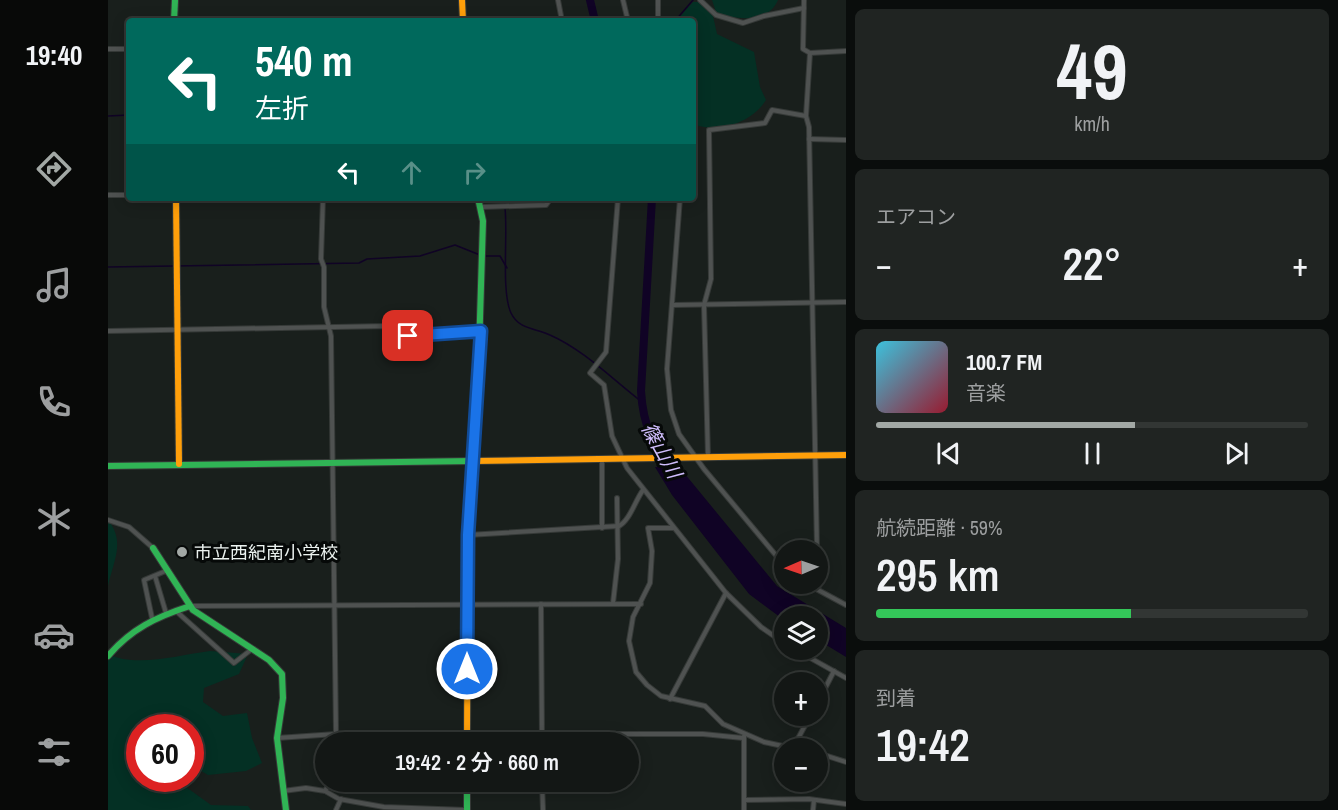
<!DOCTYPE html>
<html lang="ja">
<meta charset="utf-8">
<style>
body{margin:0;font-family:"Archivo Narrow","Noto Sans JP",sans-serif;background:#202422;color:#f1f3f6;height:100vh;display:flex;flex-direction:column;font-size:22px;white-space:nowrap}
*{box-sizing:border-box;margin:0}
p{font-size:20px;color:#9d9fa0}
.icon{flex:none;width:33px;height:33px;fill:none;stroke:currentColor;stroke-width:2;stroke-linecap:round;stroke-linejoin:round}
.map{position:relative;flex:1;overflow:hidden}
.details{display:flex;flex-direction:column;gap:9px;padding:9px;background:#0a0d0c;width:492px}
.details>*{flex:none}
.top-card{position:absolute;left:18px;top:18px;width:570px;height:183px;border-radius:6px;box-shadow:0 3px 15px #0003,0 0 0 2px #323634;background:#00695c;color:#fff;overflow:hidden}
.needle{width:39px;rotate:268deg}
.buttons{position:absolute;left:666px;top:540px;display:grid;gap:12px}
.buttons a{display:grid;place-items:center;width:54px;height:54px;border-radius:50%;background:#131715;box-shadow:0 3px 15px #0003,0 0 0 2px #323634;font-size:30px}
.speed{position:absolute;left:18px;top:714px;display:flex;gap:12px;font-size:30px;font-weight:700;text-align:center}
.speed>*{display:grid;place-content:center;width:78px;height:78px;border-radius:50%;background:#131715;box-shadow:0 3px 15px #0003,0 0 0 2px #323634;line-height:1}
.speed .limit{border:9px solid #d22;background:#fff;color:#111}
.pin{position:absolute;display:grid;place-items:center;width:51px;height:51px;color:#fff;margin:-26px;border-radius:12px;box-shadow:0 3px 9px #0006}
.me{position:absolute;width:66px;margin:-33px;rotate:0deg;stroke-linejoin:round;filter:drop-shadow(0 0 4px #0008)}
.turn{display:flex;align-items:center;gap:21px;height:126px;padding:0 30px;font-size:27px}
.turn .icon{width:78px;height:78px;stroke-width:2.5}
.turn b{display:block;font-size:42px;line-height:51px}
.lanes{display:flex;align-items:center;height:57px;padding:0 30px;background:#0003;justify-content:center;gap:30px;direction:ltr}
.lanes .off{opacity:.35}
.big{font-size:45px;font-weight:600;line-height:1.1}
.details .tile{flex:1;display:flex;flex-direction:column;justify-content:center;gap:9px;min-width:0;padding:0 21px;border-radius:9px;background:#202422}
.details .dial{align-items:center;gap:0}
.dial b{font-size:78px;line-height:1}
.song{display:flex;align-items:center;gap:18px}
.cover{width:72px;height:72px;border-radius:9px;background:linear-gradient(135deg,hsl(190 70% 55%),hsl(350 70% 35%))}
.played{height:6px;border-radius:3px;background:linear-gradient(90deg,#a2a8a5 60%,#323634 60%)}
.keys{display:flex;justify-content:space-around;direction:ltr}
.heat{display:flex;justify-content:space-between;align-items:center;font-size:33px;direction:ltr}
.charge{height:9px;border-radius:4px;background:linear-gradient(90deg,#34c759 59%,#323634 0)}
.trip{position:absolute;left:207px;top:732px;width:324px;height:60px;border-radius:30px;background:#131715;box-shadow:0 3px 15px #0003,0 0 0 2px #323634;font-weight:600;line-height:60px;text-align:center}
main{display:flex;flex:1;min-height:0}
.tab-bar{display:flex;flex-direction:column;width:108px;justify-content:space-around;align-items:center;background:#080908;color:#9d9fa0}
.tab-bar .icon{width:42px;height:42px}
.tab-bar .on{color:#a2a8a5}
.tab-bar b{font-size:27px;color:#f1f3f6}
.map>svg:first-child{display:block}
.green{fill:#043024}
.water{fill:#100325}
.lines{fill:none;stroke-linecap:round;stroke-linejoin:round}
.stream{stroke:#100325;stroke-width:1.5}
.river{stroke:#100325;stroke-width:8}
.street-casing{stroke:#363a38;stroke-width:6}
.fast-casing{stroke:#363a38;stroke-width:8}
.slow-casing{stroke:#363a38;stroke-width:8}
.street{stroke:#4f5251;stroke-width:4}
.fast{stroke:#30b455;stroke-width:6}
.slow{stroke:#ff9f0a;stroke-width:6}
.route-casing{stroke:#114b97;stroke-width:15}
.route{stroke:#1a73e8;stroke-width:10}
.poi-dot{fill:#a2a8a5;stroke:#060908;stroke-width:2}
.labels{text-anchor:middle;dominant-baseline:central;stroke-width:6;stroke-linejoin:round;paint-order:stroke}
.poi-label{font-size:18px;fill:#ebf2ef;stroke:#060908;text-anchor:start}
.water-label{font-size:20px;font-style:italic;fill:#cfbdfc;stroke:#060908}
</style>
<main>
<nav class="tab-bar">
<b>19:40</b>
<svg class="icon on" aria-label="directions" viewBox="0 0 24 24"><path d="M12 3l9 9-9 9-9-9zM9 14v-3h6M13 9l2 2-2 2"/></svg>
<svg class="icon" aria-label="music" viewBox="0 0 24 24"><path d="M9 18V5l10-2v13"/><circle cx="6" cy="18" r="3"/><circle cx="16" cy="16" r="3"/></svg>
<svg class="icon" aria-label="phone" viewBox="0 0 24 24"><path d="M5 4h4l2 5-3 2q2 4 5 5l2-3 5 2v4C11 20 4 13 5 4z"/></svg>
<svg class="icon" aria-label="climate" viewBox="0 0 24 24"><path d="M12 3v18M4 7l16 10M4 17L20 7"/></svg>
<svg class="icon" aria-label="car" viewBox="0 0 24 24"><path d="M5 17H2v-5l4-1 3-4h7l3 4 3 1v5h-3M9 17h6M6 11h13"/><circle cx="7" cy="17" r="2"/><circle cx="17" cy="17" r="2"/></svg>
<svg class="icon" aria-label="filters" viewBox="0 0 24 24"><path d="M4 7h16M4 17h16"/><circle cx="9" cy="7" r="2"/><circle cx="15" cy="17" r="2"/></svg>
</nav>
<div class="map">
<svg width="738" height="810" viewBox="0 0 738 810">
<rect width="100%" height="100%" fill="#191f1c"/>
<g class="green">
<path d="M604,0H670C660,24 627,20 608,12Z"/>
<path d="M585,2H593L605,16L609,34L646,52L652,87L658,100C644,123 610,134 585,124V21H568Z"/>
<path d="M0,520C18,542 5,562 0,586Z"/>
<path d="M102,651L140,654L131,674L96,688L95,702L115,716L139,713L144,738L154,763L138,771L100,775L83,765L82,728H32V778L67,779L103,805L140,806L143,810H0V654C28,668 71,655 102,651Z"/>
</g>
<polygon class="water" points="547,467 572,468 669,586 738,628 738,657 710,640 710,616 676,616 676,620 641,594 564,495"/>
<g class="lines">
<g class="stream">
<polyline points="567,21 585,0"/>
<polyline points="0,116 21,115"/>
<polyline points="396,198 397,204"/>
<path d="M397,208C400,235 393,292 403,313C411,330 428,328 442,335C476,350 504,379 534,402"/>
<polyline points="377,256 392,256 399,268"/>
<polyline points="0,267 251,263 259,259 312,256 347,245 372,255"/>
</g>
<g class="river">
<polyline points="482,0 487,21"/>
<path d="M544,198L533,391C535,427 546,447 567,476"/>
</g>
<defs>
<g id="street">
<polyline points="450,0 454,21"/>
<polyline points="515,0 520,21"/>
<polyline points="550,0 550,21"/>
<polyline points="592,0 608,15 635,23 656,16 696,8"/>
<polyline points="696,0 695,49 702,53 738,51"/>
<polyline points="0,49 21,49"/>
<polyline points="702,53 698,116 701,127 709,550"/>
<polyline points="701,139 738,140"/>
<polyline points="0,195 21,195"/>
<polyline points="215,198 213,259 216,267 216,307 223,336 228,734"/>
<polyline points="510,198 498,352 482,373 496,385 504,436 519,468 618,593 653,627 676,643"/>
<polyline points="572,198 559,369 563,410 571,434 596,469 676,565"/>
<polyline points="373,207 438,205 443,198"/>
<polyline points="565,305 738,302"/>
<polyline points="0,331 280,326 300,336 373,331"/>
<polyline points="600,457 596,305 603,279 601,130 657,123 664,110 698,116"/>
<polyline points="494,459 494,528"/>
<polyline points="0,520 21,527 45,548"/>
<polyline points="565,528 540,528 544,551 542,583 525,617 521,641 528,672 539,685 553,696 597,706 615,724 656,742 684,748"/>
<path d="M360,535L511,526C522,520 527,501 535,490"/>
<polyline points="710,563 710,589"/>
<polyline points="47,576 58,613"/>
<polyline points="699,584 738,605"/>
<polyline points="505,603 510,559 509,498"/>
<polyline points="433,604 434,742"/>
<polyline points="82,606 533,604"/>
<polyline points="68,611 126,663 144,649"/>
<polyline points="44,618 36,580 60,570"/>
<polyline points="688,650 738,678"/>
<polyline points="562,699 618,593"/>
<polyline points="710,702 726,671"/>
<polyline points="169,738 228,734 595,734 635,738"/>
<polyline points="685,748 702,716"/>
<polyline points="710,753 738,762"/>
<polyline points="434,782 435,810"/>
<polyline points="175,791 198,788 217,791 231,799 276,807 358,810"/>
<polyline points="217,791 222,782"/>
<polyline points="636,800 701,799 738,804"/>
<polyline points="228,810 233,799"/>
<polyline points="636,810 636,736"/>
<polyline points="705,810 706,800"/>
</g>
<g id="fast">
<polyline points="66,21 67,0"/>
<polyline points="370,383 375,221 370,198"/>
<polyline points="0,466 365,461"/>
<polyline points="45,548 85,610 161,660 174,674 175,698 169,738 178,810"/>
<path d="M0,656C23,629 48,617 82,606"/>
<polyline points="359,782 359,810"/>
</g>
<g id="slow">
<polyline points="354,0 355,21"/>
<polyline points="68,198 71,464"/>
<polyline points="365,461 738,455"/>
<polyline points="359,742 360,535 370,383"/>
</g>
</defs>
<use href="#street" class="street-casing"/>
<use href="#fast" class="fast-casing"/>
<use href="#slow" class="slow-casing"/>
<use href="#street" class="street"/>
<use href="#fast" class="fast"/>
<use href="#slow" class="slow"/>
</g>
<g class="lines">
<defs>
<polyline id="route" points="300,336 373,331 360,535 359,669"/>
</defs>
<use href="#route" class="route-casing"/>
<use href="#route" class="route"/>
</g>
<circle class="poi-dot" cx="74" cy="552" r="6"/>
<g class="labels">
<g class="poi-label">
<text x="86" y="552">市立西紀南小学校</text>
</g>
<g class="water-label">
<text transform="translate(554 450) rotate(61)">篠山川</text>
</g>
</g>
</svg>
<div class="buttons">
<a><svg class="needle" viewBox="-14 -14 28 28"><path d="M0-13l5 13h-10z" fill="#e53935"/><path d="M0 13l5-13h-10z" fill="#9d9fa0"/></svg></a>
<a><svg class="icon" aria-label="layers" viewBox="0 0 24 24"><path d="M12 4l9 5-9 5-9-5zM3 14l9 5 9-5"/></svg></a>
<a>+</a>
<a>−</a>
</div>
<div class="speed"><div class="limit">60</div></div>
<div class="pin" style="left:300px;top:336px;background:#d93025"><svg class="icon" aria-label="arrive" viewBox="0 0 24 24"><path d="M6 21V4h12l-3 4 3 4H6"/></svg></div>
<svg class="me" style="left:359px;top:669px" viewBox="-20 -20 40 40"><circle r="17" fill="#1a73e8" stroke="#fff" stroke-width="3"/><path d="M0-11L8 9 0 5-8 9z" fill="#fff"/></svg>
<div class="trip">19:42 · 2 分 · 660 m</div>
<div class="top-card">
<div class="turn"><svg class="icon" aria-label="left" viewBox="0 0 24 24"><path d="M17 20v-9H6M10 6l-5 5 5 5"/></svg><div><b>540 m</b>左折</div></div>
<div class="lanes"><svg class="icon" aria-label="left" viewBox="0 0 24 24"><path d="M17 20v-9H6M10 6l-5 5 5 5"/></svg><svg class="icon off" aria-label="ahead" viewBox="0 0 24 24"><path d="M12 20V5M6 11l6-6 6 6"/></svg><svg class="icon off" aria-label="right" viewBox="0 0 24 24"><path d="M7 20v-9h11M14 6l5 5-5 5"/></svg></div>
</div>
</div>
<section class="details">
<div class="tile dial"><b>49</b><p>km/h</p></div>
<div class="tile"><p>エアコン</p>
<div class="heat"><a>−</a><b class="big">22°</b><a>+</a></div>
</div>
<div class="tile">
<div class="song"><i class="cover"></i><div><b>100.7 FM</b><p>音楽</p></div></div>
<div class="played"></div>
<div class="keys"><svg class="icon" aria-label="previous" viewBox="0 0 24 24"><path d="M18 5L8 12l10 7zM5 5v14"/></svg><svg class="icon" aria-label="pause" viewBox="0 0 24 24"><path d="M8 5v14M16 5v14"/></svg><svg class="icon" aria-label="next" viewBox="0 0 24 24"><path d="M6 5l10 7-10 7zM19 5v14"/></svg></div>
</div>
<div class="tile"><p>航続距離 · 59%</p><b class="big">295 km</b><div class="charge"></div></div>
<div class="tile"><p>到着</p><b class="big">19:42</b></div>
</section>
</main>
